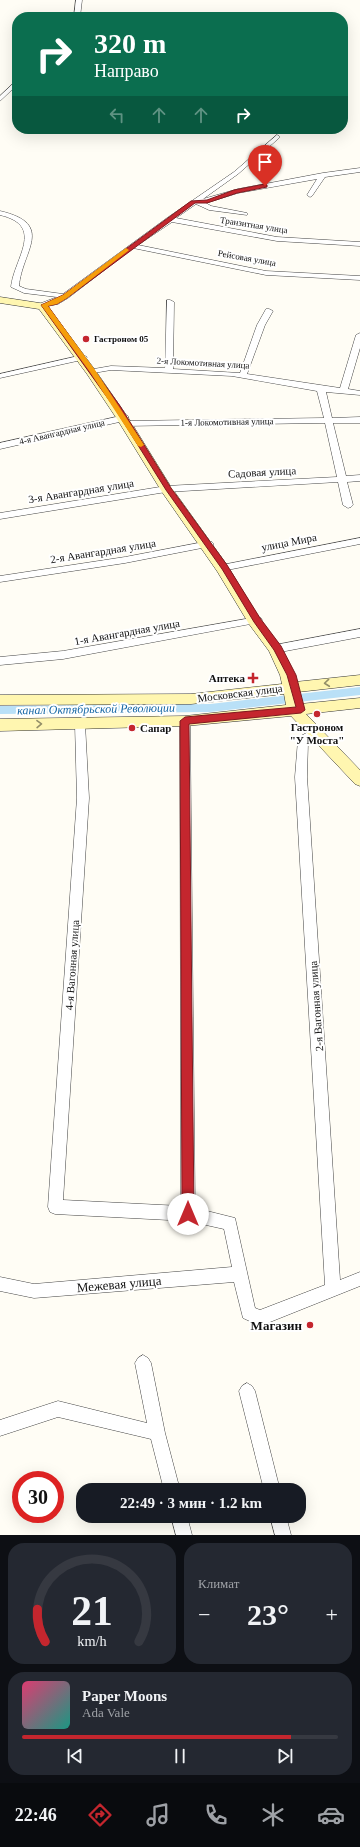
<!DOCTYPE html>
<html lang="ru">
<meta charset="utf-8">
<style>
body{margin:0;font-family:Georgia,serif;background:#242831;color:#f1f3f6;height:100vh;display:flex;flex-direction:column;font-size:15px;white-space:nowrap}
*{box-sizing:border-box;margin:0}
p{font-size:13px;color:#9ea1a6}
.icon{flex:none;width:22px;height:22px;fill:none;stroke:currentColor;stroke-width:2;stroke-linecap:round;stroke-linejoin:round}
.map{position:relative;height:1535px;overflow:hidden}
.sheet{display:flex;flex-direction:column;gap:8px;padding:8px;background:#0d0f14;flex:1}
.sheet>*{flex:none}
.hud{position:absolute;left:12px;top:12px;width:336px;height:122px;border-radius:16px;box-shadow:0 4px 16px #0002;background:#0b6e4f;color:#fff;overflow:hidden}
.speed{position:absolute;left:12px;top:1471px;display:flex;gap:8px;font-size:20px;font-weight:700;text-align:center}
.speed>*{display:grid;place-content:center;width:52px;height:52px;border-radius:50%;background:#171b24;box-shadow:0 4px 16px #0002;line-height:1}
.speed .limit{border:6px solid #d22;background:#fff;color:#111}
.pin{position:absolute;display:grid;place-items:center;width:34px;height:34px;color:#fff;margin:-41px -17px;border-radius:50% 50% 50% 0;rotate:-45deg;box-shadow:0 0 4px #0007}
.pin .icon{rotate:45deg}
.me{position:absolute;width:44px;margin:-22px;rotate:0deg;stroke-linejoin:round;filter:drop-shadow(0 0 3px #0008)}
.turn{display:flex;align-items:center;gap:14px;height:84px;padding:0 16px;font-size:18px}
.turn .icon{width:52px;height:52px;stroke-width:2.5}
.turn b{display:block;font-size:28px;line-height:34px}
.lanes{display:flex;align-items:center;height:38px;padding:0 16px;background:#0003;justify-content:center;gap:20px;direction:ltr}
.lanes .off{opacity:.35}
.big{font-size:30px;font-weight:700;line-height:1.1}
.sheet .widget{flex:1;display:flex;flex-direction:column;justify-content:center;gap:6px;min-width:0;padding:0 14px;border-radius:16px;background:#242831}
.sheet .dial{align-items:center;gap:0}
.dial svg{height:104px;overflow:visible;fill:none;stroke:#363941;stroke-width:7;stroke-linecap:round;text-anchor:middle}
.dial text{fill:#f1f3f6;stroke:none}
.song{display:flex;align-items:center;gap:12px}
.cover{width:48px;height:48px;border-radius:6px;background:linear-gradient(135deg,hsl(340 70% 55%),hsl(170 70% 35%))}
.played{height:4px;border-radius:2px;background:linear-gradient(90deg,#c4262e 85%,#363941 85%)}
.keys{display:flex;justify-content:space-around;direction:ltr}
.heat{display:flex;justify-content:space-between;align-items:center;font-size:22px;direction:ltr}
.sheet .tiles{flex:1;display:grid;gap:8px;grid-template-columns:1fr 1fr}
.widget:last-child{grid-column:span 2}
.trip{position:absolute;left:76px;top:1483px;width:230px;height:40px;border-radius:16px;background:#171b24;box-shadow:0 4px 16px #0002;font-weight:700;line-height:40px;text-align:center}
.tab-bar{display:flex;height:64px;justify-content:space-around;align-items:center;background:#090b0e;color:#9ea1a6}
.tab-bar .icon{width:28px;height:28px}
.tab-bar .on{color:#c4262e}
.tab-bar b{font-size:18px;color:#f1f3f6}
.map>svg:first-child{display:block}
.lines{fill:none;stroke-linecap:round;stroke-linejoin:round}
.canal{fill:#b9e0f7;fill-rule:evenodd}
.minor-casing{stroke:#444;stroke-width:1}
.secondary-casing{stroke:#333;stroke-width:1}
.minor{fill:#fff;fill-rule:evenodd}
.secondary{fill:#fff6b0;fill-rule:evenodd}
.oneway{stroke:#948f68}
.route{fill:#c4262e;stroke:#7f191e}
.slow{fill:#f59e0b}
.poi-dot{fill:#c4262e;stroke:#fff;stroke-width:1.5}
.labels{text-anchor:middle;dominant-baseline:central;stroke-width:4;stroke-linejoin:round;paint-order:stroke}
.far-street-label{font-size:9px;fill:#111;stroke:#fff}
.far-poi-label{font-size:9px;font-weight:bold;fill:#111;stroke:#fff;text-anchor:start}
.street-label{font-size:11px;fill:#111;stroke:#fff}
.poi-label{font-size:11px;font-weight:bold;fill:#111;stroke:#fff;text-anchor:end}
.water-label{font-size:12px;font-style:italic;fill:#1768a6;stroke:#fff}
.near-street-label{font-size:13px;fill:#111;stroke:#fff}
.near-poi-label{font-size:13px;font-weight:bold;fill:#111;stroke:#fff;text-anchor:end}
</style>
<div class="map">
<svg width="360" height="1535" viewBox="0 0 360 1535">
<rect width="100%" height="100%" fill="#fffdf5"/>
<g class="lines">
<polygon class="canal" points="360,687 360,695 210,712 0,714 0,706 210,704"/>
<defs>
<g id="minor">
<polygon points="76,0 82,0 80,17 74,17"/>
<polygon points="17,80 17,85 0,101 0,96"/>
<path d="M277,135L279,136V138L238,174L203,199L238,189L323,173L360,168V172L325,177L312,196L310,197L307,195L317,179L238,193L206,203L211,206L247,213V215L209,210L196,204L176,218L277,237L360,242V246L277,241L172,222L138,245L266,271L360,276V280L266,275L133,248L68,298L58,304L39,308V304L57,297L24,293L11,287C14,258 46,226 0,215V211C56,224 22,251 19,286L26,289L63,294L167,218L234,172Z"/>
<polygon points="167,300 170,300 174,302 173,369 240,373 257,325 266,309 269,309 273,311 265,325 247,374 340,388 356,335 360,333 360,348 348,389 360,391 360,395 326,392 332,418 360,417 360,423 333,423 346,476 360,475 360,481 347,482 353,505 351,507 348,508 343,505 338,482 166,492 0,519 0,513 166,486 337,477 325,423 123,426 122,424 126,421 324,418 317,391 232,376 111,370 88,374 88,370 111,366 165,368"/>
<polygon points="83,355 87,357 86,359 0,378 0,374"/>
<polygon points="125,415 128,416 128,420 0,449 0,443"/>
<polygon points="360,538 360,544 222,571 217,568 222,565"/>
<polygon points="209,541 212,542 214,544 212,546 125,563 0,582 0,576 125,557"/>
<polygon points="257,617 261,618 262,620 261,622 63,659 0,665 0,657 63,651"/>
<polygon points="360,629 360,637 275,653 270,649 275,645"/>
<polygon points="185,717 189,718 190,721 195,1208 235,1218 255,1308 260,1310 325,1285 295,777 298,740 299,737 319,726 323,727 324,730 323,733 308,742 307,777 340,1280 360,1272 360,1286 260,1326 243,1318 234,1282 34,1298 0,1291 0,1277 34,1284 232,1267 224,1229 188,1221 55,1214 50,1212 48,1207 77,798 75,724 76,721 84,721 85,724 89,798 63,1200 181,1206 180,721 181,718"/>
<polygon points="143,1355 148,1358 151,1363 165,1433 180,1490 164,1490 151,1439 58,1417 0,1436 0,1420 58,1401 147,1423 135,1363 138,1358"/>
<polygon points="247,1383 252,1386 255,1391 280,1490 264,1490 239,1391 242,1386"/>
<polygon points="171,1516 187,1516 192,1535 176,1535"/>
<polygon points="270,1516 286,1516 291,1535 275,1535"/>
</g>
<polygon id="secondary" points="0,297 46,304 95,370 129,419 171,487 227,565 259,618 280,646 294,675 295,682 360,675 360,685 298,692 300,704 360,698 360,708 306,714 360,770 360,786 355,784 291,716 185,726 0,731 0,719 185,716 286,705 284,694 191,704 0,705 0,695 191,694 282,684 280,675 269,651 249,624 217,571 162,492 117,419 87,374 39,309 0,303"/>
</defs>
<use href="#minor" class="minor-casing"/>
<use href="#secondary" class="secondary-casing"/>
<use href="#minor" class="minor"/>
<use href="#secondary" class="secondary"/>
</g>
<defs><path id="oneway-chevron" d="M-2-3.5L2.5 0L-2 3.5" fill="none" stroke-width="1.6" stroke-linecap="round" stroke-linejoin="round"/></defs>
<g class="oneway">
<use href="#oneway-chevron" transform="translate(327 683) rotate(174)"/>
<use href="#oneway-chevron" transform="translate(39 724) rotate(-1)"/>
</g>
<polygon class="route" points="265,184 267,185 267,187 237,193 207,203 195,203 67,298 57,304 48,306 120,406 171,488 227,565 260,618 281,646 296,675 305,710 301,713 189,724 194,1214 192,1218 188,1219 184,1218 182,1214 180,721 185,717 296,707 287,675 274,650 254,622 222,569 166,490 114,407 41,305 63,295 191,201 207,200 234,190"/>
<polygon class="slow" points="126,248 129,250 128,251 67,298 57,304 48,306 95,370 144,445 141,447 138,446 90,372 41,305 63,295"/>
<g class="poi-dot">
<circle cx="86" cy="339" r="4"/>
<path d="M251 672h4v4h4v4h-4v4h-4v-4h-4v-4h4z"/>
<circle cx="317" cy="714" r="4"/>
<circle cx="132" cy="728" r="4"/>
<circle cx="310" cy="1325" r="4"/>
</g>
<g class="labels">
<g class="far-street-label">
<text transform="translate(254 225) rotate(9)">Транзитная улица</text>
<text transform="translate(247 258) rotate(10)">Рейсовая улица</text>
<text transform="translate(203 363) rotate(3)">2-я Локомотивная улица</text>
<text transform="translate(227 422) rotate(-1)">1-я Локомотивная улица</text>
<text transform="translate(62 432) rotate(-13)">4-я Авангардная улица</text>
</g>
<g class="far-poi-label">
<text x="94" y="339">Гастроном 05</text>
</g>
<g class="street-label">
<text transform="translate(262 472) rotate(-3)">Садовая улица</text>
<text transform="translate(81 491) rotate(-9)">3-я Авангардная улица</text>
<text transform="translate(289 542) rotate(-11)">улица Мира</text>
<text transform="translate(103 551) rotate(-9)">2-я Авангардная улица</text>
<text transform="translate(127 632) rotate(-10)">1-я Авангардная улица</text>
<text transform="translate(240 693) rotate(-7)">Московская улица</text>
<text transform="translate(72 965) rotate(-86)">4-я Вагонная улица</text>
<text transform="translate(316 1006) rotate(-94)">2-я Вагонная улица</text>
</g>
<g class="poi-label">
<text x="245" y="678">Аптека</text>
<text x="317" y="727" text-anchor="middle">Гастроном<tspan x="317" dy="13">"У Моста"</tspan></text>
<text x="140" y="728" text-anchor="start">Сапар</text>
</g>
<g class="water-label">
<text transform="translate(96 709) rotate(-1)">канал Октябрьской Революции</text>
</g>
<g class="near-street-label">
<text transform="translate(119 1284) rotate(-5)">Межевая улица</text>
</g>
<g class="near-poi-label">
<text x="302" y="1325">Магазин</text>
</g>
</g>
</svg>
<div class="speed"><div class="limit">30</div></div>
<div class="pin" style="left:265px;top:186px;background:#d93025"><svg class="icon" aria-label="arrive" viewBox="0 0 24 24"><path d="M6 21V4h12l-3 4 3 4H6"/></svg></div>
<svg class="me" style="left:188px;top:1214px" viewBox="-20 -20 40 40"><circle r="19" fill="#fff"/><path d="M0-13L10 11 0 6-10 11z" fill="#c4262e"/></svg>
<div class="trip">22:49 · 3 мин · 1.2 km</div>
<div class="hud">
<div class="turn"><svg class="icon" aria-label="right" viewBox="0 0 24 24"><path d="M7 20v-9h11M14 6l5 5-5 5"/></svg><div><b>320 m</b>Направо</div></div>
<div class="lanes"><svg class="icon off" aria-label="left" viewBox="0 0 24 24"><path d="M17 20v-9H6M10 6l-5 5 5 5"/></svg><svg class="icon off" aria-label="ahead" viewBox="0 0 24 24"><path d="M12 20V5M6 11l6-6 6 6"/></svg><svg class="icon off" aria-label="ahead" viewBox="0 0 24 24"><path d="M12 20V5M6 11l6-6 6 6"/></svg><svg class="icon" aria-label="right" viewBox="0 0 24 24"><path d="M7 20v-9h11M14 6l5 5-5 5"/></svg></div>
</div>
</div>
<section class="sheet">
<div class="tiles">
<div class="widget dial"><svg viewBox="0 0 100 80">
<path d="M14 69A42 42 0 1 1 86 69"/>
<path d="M14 69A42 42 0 0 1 8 44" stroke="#c4262e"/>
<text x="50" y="56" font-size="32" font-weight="700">21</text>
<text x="50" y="72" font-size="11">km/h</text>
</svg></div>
<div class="widget"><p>Климат</p>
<div class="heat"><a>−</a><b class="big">23°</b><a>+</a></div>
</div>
<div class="widget">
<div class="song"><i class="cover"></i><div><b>Paper Moons</b><p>Ada Vale</p></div></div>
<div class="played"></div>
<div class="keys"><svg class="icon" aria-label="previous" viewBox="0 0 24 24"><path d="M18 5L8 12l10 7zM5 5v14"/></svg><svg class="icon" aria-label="pause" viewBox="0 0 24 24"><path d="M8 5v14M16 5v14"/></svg><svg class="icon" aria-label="next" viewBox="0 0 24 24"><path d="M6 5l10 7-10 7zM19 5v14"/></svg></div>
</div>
</div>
</section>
<nav class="tab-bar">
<b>22:46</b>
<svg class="icon on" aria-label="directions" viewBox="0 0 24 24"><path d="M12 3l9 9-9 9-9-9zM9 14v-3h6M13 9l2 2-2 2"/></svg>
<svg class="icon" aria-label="music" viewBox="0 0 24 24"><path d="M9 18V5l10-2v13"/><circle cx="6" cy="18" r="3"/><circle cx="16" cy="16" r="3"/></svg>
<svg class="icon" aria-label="phone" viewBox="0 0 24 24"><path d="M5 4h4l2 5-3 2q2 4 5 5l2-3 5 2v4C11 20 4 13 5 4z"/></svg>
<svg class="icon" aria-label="climate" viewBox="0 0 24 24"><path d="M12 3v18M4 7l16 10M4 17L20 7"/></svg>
<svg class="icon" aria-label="car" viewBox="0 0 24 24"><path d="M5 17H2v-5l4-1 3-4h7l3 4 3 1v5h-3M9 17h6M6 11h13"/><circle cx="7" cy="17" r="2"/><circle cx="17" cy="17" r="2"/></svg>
</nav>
